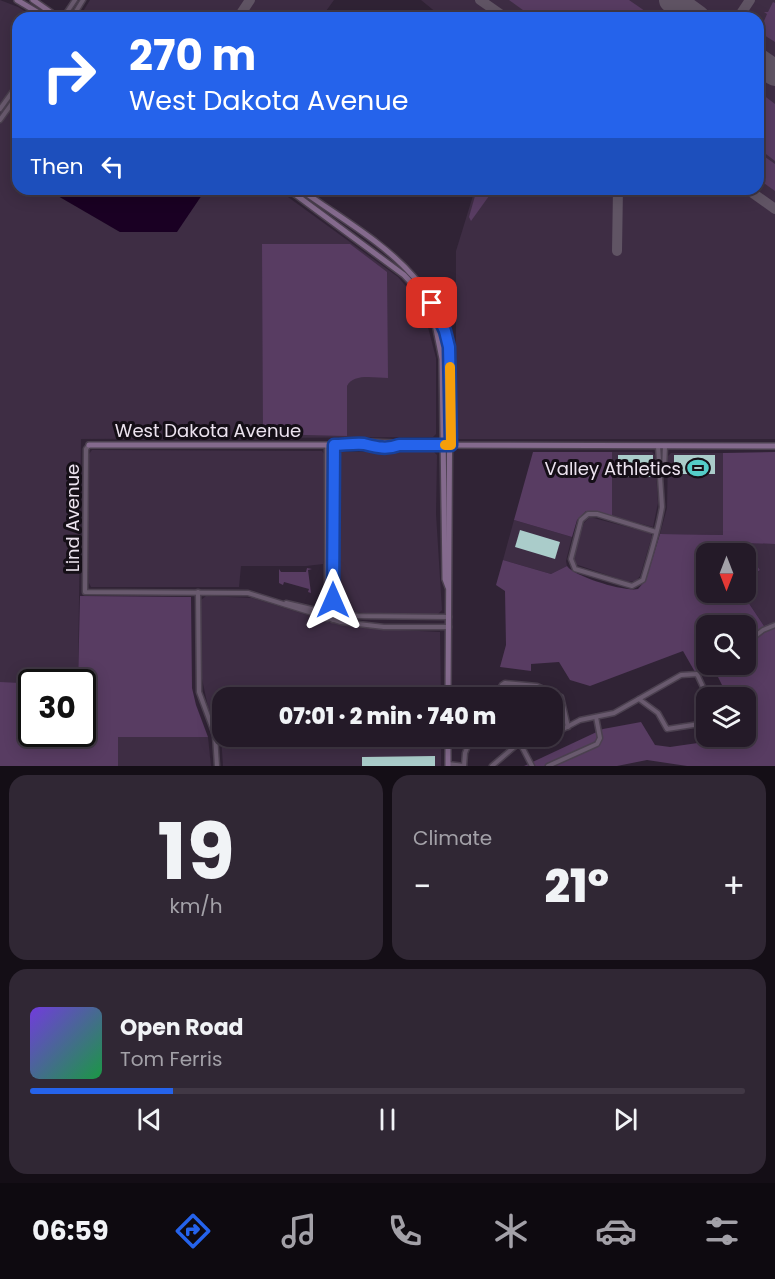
<!DOCTYPE html>
<meta charset="utf-8">
<style>
body{margin:0;font-family:Poppins,sans-serif;background:#302734;color:#f1f3f6;height:100vh;display:flex;flex-direction:column;font-size:22px;white-space:nowrap}
*{box-sizing:border-box;margin:0}
p{font-size:20px;color:#a3a1a8}
.icon{flex:none;width:33px;height:33px;fill:none;stroke:currentColor;stroke-width:2;stroke-linecap:round;stroke-linejoin:round}
.map{position:relative;height:766px;overflow:hidden}
.sheet{display:flex;flex-direction:column;gap:9px;padding:9px;background:#140e16;flex:1}
.sheet>*{flex:none}
.top-card{position:absolute;left:12px;top:12px;width:752px;height:183px;border-radius:18px;box-shadow:0 3px 15px #0003,0 0 0 2px #413845;background:#2563eb;color:#fff;overflow:hidden}
.needle{width:39px;rotate:180deg}
.controls{position:absolute;left:696px;top:543px;display:grid;gap:12px}
.controls a{display:grid;place-items:center;width:60px;height:60px;border-radius:12px;background:#241a28;box-shadow:0 3px 15px #0003,0 0 0 2px #413845;font-size:30px}
.speed{position:absolute;left:18px;top:669px;display:flex;gap:12px;font-size:30px;font-weight:700;text-align:center}
.speed>*{display:grid;place-content:center;width:78px;height:78px;border-radius:50%;background:#241a28;box-shadow:0 3px 15px #0003,0 0 0 2px #413845;line-height:1}
.speed .limit{border:3px solid #111;border-radius:9px;background:#fff;color:#111}
.pin{position:absolute;display:grid;place-items:center;width:51px;height:51px;color:#fff;margin:-26px;border-radius:12px;box-shadow:0 3px 9px #0006}
.me{position:absolute;width:66px;margin:-33px;rotate:0deg;stroke-linejoin:round;filter:drop-shadow(0 0 4px #0008)}
.turn{display:flex;align-items:center;gap:21px;height:126px;padding:0 18px;font-size:27px}
.turn .icon{width:78px;height:78px;stroke-width:2.5}
.turn b{display:block;font-size:42px;line-height:51px}
.then{display:flex;align-items:center;height:57px;padding:0 18px;background:#0003;gap:12px;font-size:22px}
.big{font-size:45px;font-weight:800;line-height:1.1}
.sheet .card{flex:1;display:flex;flex-direction:column;justify-content:center;gap:9px;min-width:0;padding:0 21px;border-radius:18px;background:#302734}
.sheet .dial{align-items:center;gap:0}
.dial b{font-size:78px;line-height:1}
.song{display:flex;align-items:center;gap:18px}
.cover{width:72px;height:72px;border-radius:9px;background:linear-gradient(135deg,hsl(260 70% 55%),hsl(140 70% 35%))}
.played{height:6px;border-radius:3px;background:linear-gradient(90deg,#2563eb 20%,#413845 20%)}
.keys{display:flex;justify-content:space-around;direction:ltr}
.heat{display:flex;justify-content:space-between;align-items:center;font-size:33px;direction:ltr}
.sheet .tiles{flex:1;display:grid;gap:9px;grid-template-columns:1fr 1fr}
.card:last-child{grid-column:span 2}
.trip{position:absolute;left:212px;top:687px;width:351px;height:60px;border-radius:18px;background:#241a28;box-shadow:0 3px 15px #0003,0 0 0 2px #413845;font-weight:800;line-height:60px;text-align:center}
.dock{display:flex;height:96px;justify-content:space-around;align-items:center;background:#0e0a10;color:#a3a1a8}
.dock .icon{width:42px;height:42px}
.dock .current{color:#2563eb}
.dock b{font-size:27px;color:#f1f3f6}
.map>svg:first-child{display:block}
.built{fill:#3e2d44}
.green{fill:#583c62}
.water{fill:#1a0023}
.lines{fill:none;stroke-linecap:round;stroke-linejoin:round}
.taxiway{stroke:#605464;stroke-width:10}
.runway{stroke:#605464;stroke-width:26}
.building{fill:#aaccca}
.street-casing{stroke:#4b404f;stroke-width:7}
.secondary-casing{stroke:#4b404f;stroke-width:8}
.street{stroke:#695a6e;stroke-width:4}
.secondary{stroke:#846a8d;stroke-width:5}
.route-casing{stroke:#184099;stroke-width:15}
.route{stroke:#2563eb;stroke-width:10}
.slow{stroke:#f59e0b;stroke-width:10}
.labels{text-anchor:middle;dominant-baseline:central;stroke-width:6;stroke-linejoin:round;paint-order:stroke}
.street-label{font-size:18px;fill:#ece3ef;stroke:#150f17}
.poi-label{font-size:18px;fill:#ece3ef;stroke:#150f17;text-anchor:end}
</style>
<div class="map">
<svg width="775" height="766" viewBox="0 0 775 766">
<rect width="100%" height="100%" fill="#302335"/>
<g class="built">
<polygon points="0,0 18,7 36,18 18,18 18,189 46,189 120,232 176,232 206,189 277,189 398,277 410,291 425,316 436,358 436,434 433,437 81,439 78,682 0,682"/>
<polygon points="90,0 334,0 321,18 79,18"/>
<polygon points="421,0 775,0 775,439 459,439 456,436 456,251 475,189 758,189 758,18 443,18"/>
<polygon points="92,450 322,451 324,454 323,564 306,566 241,566 239,587 91,587 89,583 89,454"/>
<polygon points="339,452 434,452 437,455 436,514 442,610 438,614 376,614 340,611 337,609 337,453"/>
<polygon points="612,452 652,452 655,455 658,503 653,527 612,516"/>
<polygon points="671,453 723,453 723,535 660,534 667,508 668,456"/>
<polygon points="590,517 650,533 652,536 640,576 636,581 628,582 575,564 573,557 584,523"/>
<polygon points="514,520 572,537 566,561 567,566 551,574 503,560"/>
<polygon points="741,543 775,544 775,622 764,626 742,593 746,592 746,587 760,570"/>
<polygon points="206,596 252,598 323,620 362,628 440,632 441,697 222,698 222,736 441,737 441,766 223,766 221,736 208,707 201,674 201,600"/>
<polygon points="118,737 208,737 211,766 118,766"/>
</g>
<g class="green">
<polygon points="509,0 629,0 655,18 534,18"/>
<polygon points="773,2 775,3 775,42 764,35 761,27 765,26 764,21 767,14 764,12 768,12"/>
<polygon points="758,91 775,104 775,161 758,148"/>
<polygon points="758,152 775,164 775,191 758,179 759,172"/>
<polygon points="477,189 494,189 471,221 469,217"/>
<path d="M262,244H350L387,272L388,378C375,378 353,373 347,386V436L263,434Z"/>
<polygon points="533,452 612,452 612,516 597,511 586,511 577,520 572,537 514,520"/>
<path d="M775,452V544L741,543L760,570L754,575L746,587V554H706V592L742,593L764,626L775,622V766H687L647,760L617,766H524L603,729L641,722L655,745L670,747L746,736V698L728,697L712,665L746,664V626H706V664L695,672L683,651L590,686L570,680L559,662L531,664V671L500,667L506,645L505,591L496,585L503,560L551,574L567,566C575,577 625,592 638,589L646,580L660,534L723,535V453Z"/>
<polygon points="307,568 312,569 308,570 311,593 308,592 309,589 284,582 283,585 279,583 279,569 281,572 306,572"/>
<polygon points="80,596 191,597 192,688 196,705 208,737 118,737 118,766 0,766 0,682 31,683 32,734 82,734 82,682 78,682"/>
</g>
<polygon class="water" points="46,189 206,189 177,232 120,232"/>
<g class="lines">
<g class="taxiway">
<polyline points="480,0 506,18"/>
<polyline points="238,18 250,0"/>
<polyline points="738,18 750,0"/>
<polyline points="747,189 775,209"/>
<polyline points="617,251 618,189"/>
</g>
<g class="runway">
<polyline points="672,0 697,18"/>
<polyline points="758,61 775,73"/>
</g>
</g>
<g class="building">
<rect x="618" y="455" width="35" height="22"/>
<polygon points="674,455 715,455 715,474 681,474 681,463 674,463"/>
<polygon points="520,530 560,542 555,559 515,547"/>
<polygon points="435,756 435,766 362,766 362,757"/>
</g>
<g class="lines">
<defs>
<g id="street">
<polyline points="63,18 75,0"/>
<polyline points="72,18 83,0"/>
<polyline points="0,109 18,84"/>
<polyline points="0,120 18,95"/>
<polyline points="89,445 86,449 85,592 248,593 341,622 384,627 449,627"/>
<polyline points="662,475 664,470 665,446"/>
<path d="M656,532L597,514H588L581,520L571,559L575,569L632,586L643,580C650,556 658,532 662,507L658,446"/>
<polyline points="198,592 199,692 215,735 217,766"/>
<polyline points="286,603 320,611 358,616 449,617"/>
<polyline points="327,619 327,445"/>
<polyline points="333,620 334,445"/>
<polyline points="746,643 763,630 775,625"/>
<polyline points="712,665 712,664"/>
<polyline points="495,698 502,685 505,683 537,686 561,697 568,727"/>
<polyline points="639,699 658,713 667,729 706,723"/>
<polyline points="552,735 580,720 614,713 681,675 697,674 708,698"/>
<polyline points="520,743 532,766"/>
<polyline points="448,764 464,766"/>
<polyline points="464,766 465,753 472,736"/>
<polyline points="492,766 520,742 547,736"/>
<polyline points="548,766 597,744 600,738 596,717"/>
</g>
<g id="secondary">
<polyline points="17,0 47,18"/>
<polyline points="33,0 59,18"/>
<polyline points="288,189 404,275 420,292 434,319 442,359 445,579 448,587"/>
<path d="M300,189C372,241 448,274 450,375L448,698"/>
<path d="M364,444C375,449 388,449 399,445"/>
<polyline points="89,445 358,445 370,442 443,445 775,446"/>
<polyline points="448,736 448,766"/>
</g>
</defs>
<use href="#street" class="street-casing"/>
<use href="#secondary" class="secondary-casing"/>
<use href="#street" class="street"/>
<use href="#secondary" class="secondary"/>
</g>
<g class="lines">
<defs>
<path id="route" d="M333,600L334,445C343,445 355,443 364,444C376,447 386,450 399,445H451L449,347L445,331L432,303"/>
</defs>
<use href="#route" class="route-casing"/>
<use href="#route" class="route"/>
<polyline class="slow" points="445,445 451,445 450,367"/>
</g>
<defs>
<symbol id="stadium-bare" viewBox="-9 -9 18 18"><path d="M0-5a6.5 5 0 1 0 0 10a6.5 5 0 1 0 0-10ZM-3.5-1.8h7v3.6h-7Z" fill="#54cdc8" stroke="#150f17" stroke-width="2.5" paint-order="stroke"/></symbol>
</defs>
<g fill-rule="evenodd">
<use href="#stadium-bare" x="683" y="453" width="30" height="30"/>
</g>
<g class="labels">
<g class="street-label">
<text x="208" y="430">West Dakota Avenue</text>
<text transform="translate(72 518) rotate(-90)">Lind Avenue</text>
</g>
<g class="poi-label">
<text x="681" y="468">Valley Athletics</text>
</g>
</g>
</svg>
<div class="controls">
<a><svg class="needle" viewBox="-14 -14 28 28"><path d="M0-13l5 13h-10z" fill="#e53935"/><path d="M0 13l5-13h-10z" fill="#a3a1a8"/></svg></a>
<a><svg class="icon" aria-label="search" viewBox="0 0 24 24"><circle cx="10" cy="10" r="6"/><path d="M15 15l6 6"/></svg></a>
<a><svg class="icon" aria-label="layers" viewBox="0 0 24 24"><path d="M12 4l9 5-9 5-9-5zM3 14l9 5 9-5"/></svg></a>
</div>
<div class="speed"><div class="limit">30</div></div>
<div class="pin" style="left:432px;top:303px;background:#d93025"><svg class="icon" aria-label="arrive" viewBox="0 0 24 24"><path d="M6 21V4h12l-3 4 3 4H6"/></svg></div>
<svg class="me" style="left:333px;top:600px" viewBox="-20 -20 40 40"><path d="M0-17L14 15 0 8-14 15z" fill="#2563eb" stroke="#fff" stroke-width="4"/></svg>
<div class="trip">07:01 · 2 min · 740 m</div>
<div class="top-card">
<div class="turn"><svg class="icon" aria-label="right" viewBox="0 0 24 24"><path d="M7 20v-9h11M14 6l5 5-5 5"/></svg><div><b>270 m</b>West Dakota Avenue</div></div>
<div class="then">Then<svg class="icon" aria-label="left" viewBox="0 0 24 24"><path d="M17 20v-9H6M10 6l-5 5 5 5"/></svg></div>
</div>
</div>
<section class="sheet">
<div class="tiles">
<div class="card dial"><b>19</b><p>km/h</p></div>
<div class="card"><p>Climate</p>
<div class="heat"><a>−</a><b class="big">21°</b><a>+</a></div>
</div>
<div class="card">
<div class="song"><i class="cover"></i><div><b>Open Road</b><p>Tom Ferris</p></div></div>
<div class="played"></div>
<div class="keys"><svg class="icon" aria-label="previous" viewBox="0 0 24 24"><path d="M18 5L8 12l10 7zM5 5v14"/></svg><svg class="icon" aria-label="pause" viewBox="0 0 24 24"><path d="M8 5v14M16 5v14"/></svg><svg class="icon" aria-label="next" viewBox="0 0 24 24"><path d="M6 5l10 7-10 7zM19 5v14"/></svg></div>
</div>
</div>
</section>
<nav class="dock">
<b>06:59</b>
<svg class="icon current" aria-label="directions" viewBox="0 0 24 24"><path d="M12 3l9 9-9 9-9-9zM9 14v-3h6M13 9l2 2-2 2"/></svg>
<svg class="icon" aria-label="music" viewBox="0 0 24 24"><path d="M9 18V5l10-2v13"/><circle cx="6" cy="18" r="3"/><circle cx="16" cy="16" r="3"/></svg>
<svg class="icon" aria-label="phone" viewBox="0 0 24 24"><path d="M5 4h4l2 5-3 2q2 4 5 5l2-3 5 2v4C11 20 4 13 5 4z"/></svg>
<svg class="icon" aria-label="climate" viewBox="0 0 24 24"><path d="M12 3v18M4 7l16 10M4 17L20 7"/></svg>
<svg class="icon" aria-label="car" viewBox="0 0 24 24"><path d="M5 17H2v-5l4-1 3-4h7l3 4 3 1v5h-3M9 17h6M6 11h13"/><circle cx="7" cy="17" r="2"/><circle cx="17" cy="17" r="2"/></svg>
<svg class="icon" aria-label="filters" viewBox="0 0 24 24"><path d="M4 7h16M4 17h16"/><circle cx="9" cy="7" r="2"/><circle cx="15" cy="17" r="2"/></svg>
</nav>
